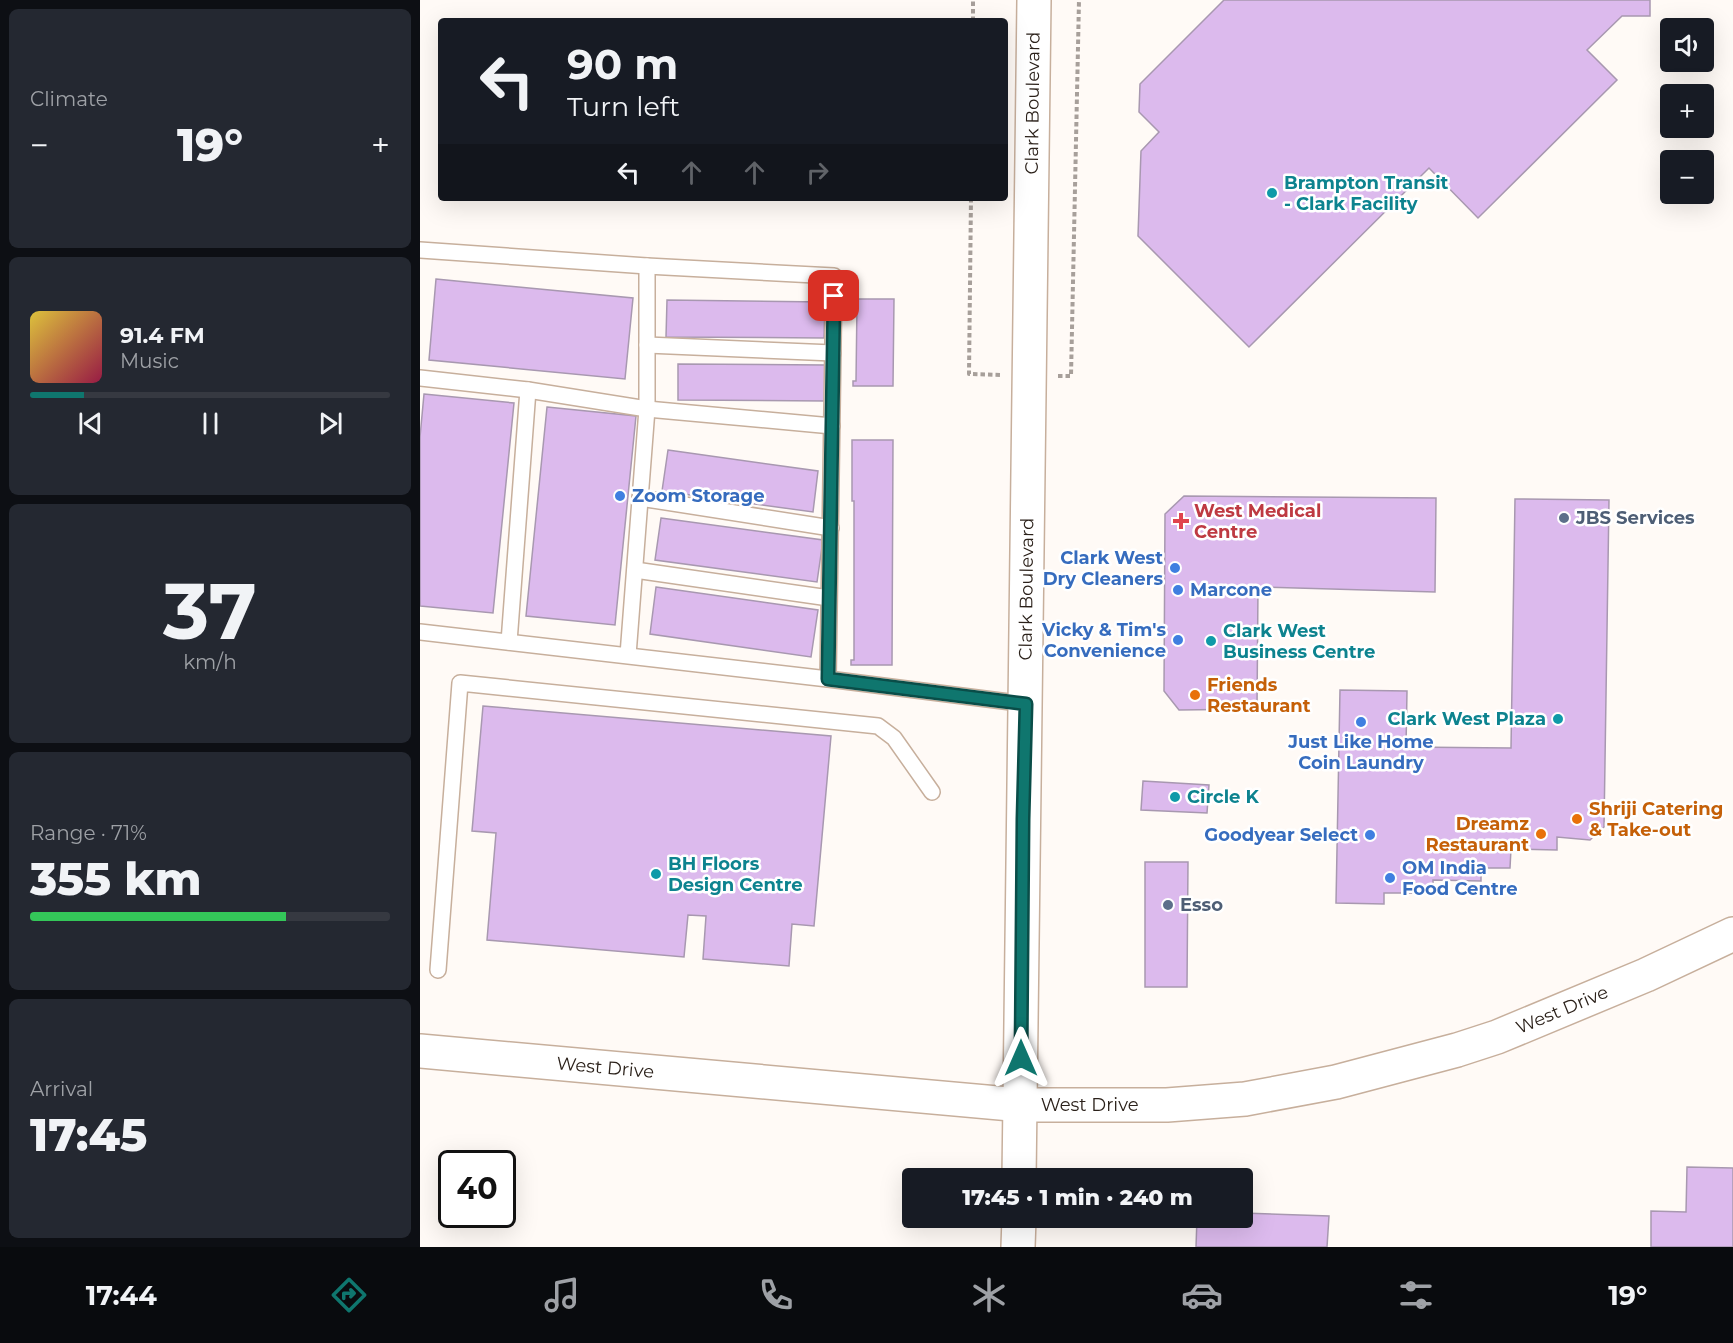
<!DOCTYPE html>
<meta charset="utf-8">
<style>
body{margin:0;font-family:Montserrat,sans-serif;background:#242831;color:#f1f3f6;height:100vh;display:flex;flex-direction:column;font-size:22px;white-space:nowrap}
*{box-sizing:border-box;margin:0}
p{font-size:20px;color:#9ea1a6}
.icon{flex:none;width:33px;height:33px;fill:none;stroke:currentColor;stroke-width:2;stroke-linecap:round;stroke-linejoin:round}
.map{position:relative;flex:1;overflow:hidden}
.drawer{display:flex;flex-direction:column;gap:9px;padding:9px;background:#0d0f14;width:420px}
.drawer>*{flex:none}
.guide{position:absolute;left:18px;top:18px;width:570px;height:183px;border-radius:6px;box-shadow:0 6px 24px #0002;background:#171b24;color:#f1f3f6;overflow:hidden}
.fabs{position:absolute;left:1240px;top:18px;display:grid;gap:12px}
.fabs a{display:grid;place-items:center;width:54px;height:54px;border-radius:6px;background:#171b24;box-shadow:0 6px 24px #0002;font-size:30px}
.speed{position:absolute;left:18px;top:1150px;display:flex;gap:12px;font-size:30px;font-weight:700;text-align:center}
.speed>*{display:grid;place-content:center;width:78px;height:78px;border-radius:50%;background:#171b24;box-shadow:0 6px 24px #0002;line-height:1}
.speed .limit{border:3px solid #111;border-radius:9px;background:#fff;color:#111}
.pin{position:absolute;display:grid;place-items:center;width:51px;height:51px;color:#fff;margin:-26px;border-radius:12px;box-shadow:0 3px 9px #0006}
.me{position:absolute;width:66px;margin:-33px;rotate:0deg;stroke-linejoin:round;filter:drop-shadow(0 0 4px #0008)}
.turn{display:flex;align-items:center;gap:21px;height:126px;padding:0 30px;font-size:27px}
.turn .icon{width:78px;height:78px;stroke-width:2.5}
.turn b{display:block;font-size:42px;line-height:51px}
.lanes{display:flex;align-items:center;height:57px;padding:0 30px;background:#0003;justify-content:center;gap:30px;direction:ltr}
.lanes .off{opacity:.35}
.big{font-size:45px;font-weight:800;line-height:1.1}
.drawer .widget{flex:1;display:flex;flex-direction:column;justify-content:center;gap:9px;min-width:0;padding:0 21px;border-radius:9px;background:#242831}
.drawer .dial{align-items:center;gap:0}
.dial b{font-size:78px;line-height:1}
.song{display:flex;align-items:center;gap:18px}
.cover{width:72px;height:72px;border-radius:9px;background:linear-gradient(135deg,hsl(50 70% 55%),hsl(340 70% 35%))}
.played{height:6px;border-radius:3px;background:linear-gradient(90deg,#0f766e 15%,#363941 15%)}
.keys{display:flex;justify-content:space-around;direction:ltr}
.heat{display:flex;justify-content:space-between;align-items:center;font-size:33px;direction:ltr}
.charge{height:9px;border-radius:4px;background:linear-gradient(90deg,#34c759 71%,#363941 0)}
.trip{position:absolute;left:482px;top:1168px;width:351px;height:60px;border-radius:6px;background:#171b24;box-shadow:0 6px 24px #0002;font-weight:800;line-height:60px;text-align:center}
.dock{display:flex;height:96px;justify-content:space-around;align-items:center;background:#090b0e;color:#9ea1a6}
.dock .icon{width:42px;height:42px}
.dock .active{color:#0f766e}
.dock b{font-size:27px;color:#f1f3f6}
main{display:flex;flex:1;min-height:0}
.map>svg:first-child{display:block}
.building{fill:#dcbaed;stroke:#a898b0;stroke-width:1.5}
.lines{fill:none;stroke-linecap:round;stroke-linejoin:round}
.service-casing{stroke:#c7af9c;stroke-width:18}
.tertiary-casing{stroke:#c7af9c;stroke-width:36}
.path{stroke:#a79f9a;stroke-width:4;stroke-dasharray:4.5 3;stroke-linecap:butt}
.service{stroke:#fff;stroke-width:15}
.tertiary{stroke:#fff;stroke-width:33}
.route-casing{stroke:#0a4d48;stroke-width:15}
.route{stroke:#0f766e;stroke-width:10}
.culture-dot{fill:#0f9aa8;stroke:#fff;stroke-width:2}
.shop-dot{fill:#3f7fe0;stroke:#fff;stroke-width:2}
.service-dot{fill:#5c6f8a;stroke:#fff;stroke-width:2}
.health-dot{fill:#e0444e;stroke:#fff;stroke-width:2}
.food-dot{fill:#e8710a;stroke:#fff;stroke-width:2}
.labels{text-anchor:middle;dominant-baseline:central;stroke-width:5;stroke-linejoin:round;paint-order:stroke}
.street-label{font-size:18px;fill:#2b211a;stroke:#fff}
.culture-label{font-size:18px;font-weight:bold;fill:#0d838f;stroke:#fff;text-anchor:start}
.shop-label{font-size:18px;font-weight:bold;fill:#366cbe;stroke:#fff;text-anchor:start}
.health-label{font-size:18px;font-weight:bold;fill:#be3a42;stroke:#fff;text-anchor:start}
.service-label{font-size:18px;font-weight:bold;fill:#4e5e75;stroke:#fff;text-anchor:start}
.food-label{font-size:18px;font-weight:bold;fill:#c56008;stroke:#fff;text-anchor:start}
</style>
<main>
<section class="drawer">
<div class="widget"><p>Climate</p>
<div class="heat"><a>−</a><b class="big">19°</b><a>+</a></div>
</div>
<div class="widget">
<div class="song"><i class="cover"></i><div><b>91.4 FM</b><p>Music</p></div></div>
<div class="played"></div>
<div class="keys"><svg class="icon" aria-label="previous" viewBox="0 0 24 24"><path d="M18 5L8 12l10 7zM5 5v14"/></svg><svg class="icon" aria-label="pause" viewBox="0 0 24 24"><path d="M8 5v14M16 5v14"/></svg><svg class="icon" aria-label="next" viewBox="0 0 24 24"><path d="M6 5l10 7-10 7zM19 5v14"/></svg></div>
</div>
<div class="widget dial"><b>37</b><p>km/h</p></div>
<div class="widget"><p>Range · 71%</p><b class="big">355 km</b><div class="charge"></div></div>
<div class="widget"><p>Arrival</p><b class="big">17:45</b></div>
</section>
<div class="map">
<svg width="1313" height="1247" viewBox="0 0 1313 1247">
<rect width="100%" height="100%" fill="#fffaf6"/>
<g class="building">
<polygon points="804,0 1230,0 1230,16 1202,16 1167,50 1197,80 1058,218 1009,168 829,347 718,236 721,151 739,132 719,112 720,84"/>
<polygon points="16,279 213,298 205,379 9,360"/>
<polygon points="434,299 474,299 473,386 433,386 433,381 436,381 437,304 434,304"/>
<polygon points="247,300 405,302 404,338 246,337"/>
<polygon points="258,364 405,365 405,401 258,400"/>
<polygon points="4,394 94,403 73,613 0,606 0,437"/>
<polygon points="127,407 216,416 195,625 106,616"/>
<polygon points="432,440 473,440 472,665 431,665 431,660 434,660 434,501 432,501"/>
<polygon points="248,450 398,471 393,512 242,491"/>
<polygon points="764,496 1016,498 1015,592 838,587 837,709 759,710 744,691 745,514"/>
<polygon points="1095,499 1189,500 1184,827 1170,840 1137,837 1137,850 1091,849 1090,868 1061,868 1061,881 1013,880 1013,893 964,893 964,904 916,903 920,690 987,691 986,747 1091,748"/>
<polygon points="241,518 403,540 397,582 235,560"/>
<polygon points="236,587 398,610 391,657 230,634"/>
<polygon points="63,706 411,736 394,926 372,924 369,966 283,959 286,916 268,915 264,957 67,940 76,833 52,831"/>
<polygon points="723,781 789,785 787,813 721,810"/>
<polygon points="725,862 768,862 767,987 725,987"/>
<polygon points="1267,1167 1313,1168 1313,1247 1231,1247 1231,1211 1266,1212"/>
<polygon points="822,1213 909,1216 907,1247 776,1247 777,1218 822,1218"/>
</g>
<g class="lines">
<defs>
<g id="service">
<polyline points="0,250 227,266 414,276 408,679"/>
<polyline points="227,345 413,353"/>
<polyline points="0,378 108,390 227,409 412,426"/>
<polyline points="220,498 411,528"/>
<polyline points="215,570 409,598"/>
<polyline points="0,632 408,679 606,704"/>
<polyline points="89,642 108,390"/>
<polyline points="208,655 227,409 227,266"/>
<polyline points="18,970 40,683 458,726 474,738 512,792"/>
</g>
<g id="tertiary">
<path id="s1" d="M0,1051L601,1105H747L825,1099L916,1082L1037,1050L1077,1037L1226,975L1313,934"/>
<path id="s2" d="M599,1179L614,0"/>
<polyline points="598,1247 599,1218"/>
</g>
</defs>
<use href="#service" class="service-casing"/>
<use href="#tertiary" class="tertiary-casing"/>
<g class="path">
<polyline points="553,21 553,0"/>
<polyline points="551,198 549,374 582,375"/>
<polyline points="638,376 651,376 659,0"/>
</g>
<use href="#service" class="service"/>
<use href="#tertiary" class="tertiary"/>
</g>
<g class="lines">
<defs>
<polyline id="route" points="414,296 408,679 606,704 603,819 601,1058"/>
</defs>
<use href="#route" class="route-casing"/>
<use href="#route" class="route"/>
</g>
<g class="culture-dot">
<circle cx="852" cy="193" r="6"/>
<circle cx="791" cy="641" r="6"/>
<circle cx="1138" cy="719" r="6"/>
<circle cx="755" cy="797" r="6"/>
<circle cx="236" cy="874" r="6"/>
</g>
<g class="shop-dot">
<circle cx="200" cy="496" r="6"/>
<circle cx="755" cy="568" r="6"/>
<circle cx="758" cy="590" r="6"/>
<circle cx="758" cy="640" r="6"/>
<circle cx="941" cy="722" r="6"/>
<circle cx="950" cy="835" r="6"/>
<circle cx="970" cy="878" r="6"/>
</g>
<g class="service-dot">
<circle cx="1144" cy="518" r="6"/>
<circle cx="748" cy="905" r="6"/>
</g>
<path class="health-dot" d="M758 512h6v6h6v6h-6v6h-6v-6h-6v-6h6z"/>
<g class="food-dot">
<circle cx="775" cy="695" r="6"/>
<circle cx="1157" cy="819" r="6"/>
<circle cx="1121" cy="834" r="6"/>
</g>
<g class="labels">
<g class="street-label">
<text stroke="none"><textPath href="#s2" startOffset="1076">Clark Boulevard</textPath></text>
<text stroke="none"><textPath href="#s2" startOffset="590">Clark Boulevard</textPath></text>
<text stroke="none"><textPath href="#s1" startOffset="1158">West Drive</textPath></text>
<text stroke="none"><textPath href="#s1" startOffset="186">West Drive</textPath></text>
<text stroke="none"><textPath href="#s1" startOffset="672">West Drive</textPath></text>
</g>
<g class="culture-label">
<text x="864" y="183">Brampton Transit<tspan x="864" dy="21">- Clark Facility</tspan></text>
<text x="803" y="631">Clark West<tspan x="803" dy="21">Business Centre</tspan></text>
<text x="1126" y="719" text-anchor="end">Clark West Plaza</text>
<text x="767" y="797">Circle K</text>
<text x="248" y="864">BH Floors<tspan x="248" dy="21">Design Centre</tspan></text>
</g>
<g class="shop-label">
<text x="212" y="496">Zoom Storage</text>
<text x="743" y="558" text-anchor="end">Clark West<tspan x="743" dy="21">Dry Cleaners</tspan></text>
<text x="770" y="590">Marcone</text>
<text x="746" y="630" text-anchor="end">Vicky &amp; Tim's<tspan x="746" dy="21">Convenience</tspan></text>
<text x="941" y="742" text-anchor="middle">Just Like Home<tspan x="941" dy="21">Coin Laundry</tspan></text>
<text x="938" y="835" text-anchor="end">Goodyear Select</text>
<text x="982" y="868">OM India<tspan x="982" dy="21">Food Centre</tspan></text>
</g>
<g class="health-label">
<text x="774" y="511">West Medical<tspan x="774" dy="21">Centre</tspan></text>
</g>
<g class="service-label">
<text x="1156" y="518">JBS Services</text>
<text x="760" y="905">Esso</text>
</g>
<g class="food-label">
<text x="787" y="685">Friends<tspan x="787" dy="21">Restaurant</tspan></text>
<text x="1169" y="809">Shriji Catering<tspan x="1169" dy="21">&amp; Take-out</tspan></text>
<text x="1109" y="824" text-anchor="end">Dreamz<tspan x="1109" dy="21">Restaurant</tspan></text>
</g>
</g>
</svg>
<div class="fabs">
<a><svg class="icon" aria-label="sound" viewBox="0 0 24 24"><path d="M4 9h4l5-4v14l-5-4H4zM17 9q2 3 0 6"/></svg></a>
<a>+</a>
<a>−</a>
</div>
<div class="speed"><div class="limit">40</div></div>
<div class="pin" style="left:414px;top:296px;background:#d93025"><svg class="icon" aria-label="arrive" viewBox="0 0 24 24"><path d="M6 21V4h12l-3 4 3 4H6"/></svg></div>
<svg class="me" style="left:601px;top:1058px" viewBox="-20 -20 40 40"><path d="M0-17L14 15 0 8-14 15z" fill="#0f766e" stroke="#fff" stroke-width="4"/></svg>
<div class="trip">17:45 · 1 min · 240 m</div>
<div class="guide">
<div class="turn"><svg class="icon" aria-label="left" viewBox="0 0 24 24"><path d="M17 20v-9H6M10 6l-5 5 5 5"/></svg><div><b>90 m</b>Turn left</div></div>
<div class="lanes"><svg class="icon" aria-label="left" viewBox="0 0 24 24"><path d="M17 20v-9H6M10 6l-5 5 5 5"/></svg><svg class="icon off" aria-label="ahead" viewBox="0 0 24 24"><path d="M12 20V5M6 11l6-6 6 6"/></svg><svg class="icon off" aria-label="ahead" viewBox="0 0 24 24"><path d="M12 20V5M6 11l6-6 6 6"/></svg><svg class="icon off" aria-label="right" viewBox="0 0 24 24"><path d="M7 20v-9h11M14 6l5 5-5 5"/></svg></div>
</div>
</div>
</main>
<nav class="dock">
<b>17:44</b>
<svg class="icon active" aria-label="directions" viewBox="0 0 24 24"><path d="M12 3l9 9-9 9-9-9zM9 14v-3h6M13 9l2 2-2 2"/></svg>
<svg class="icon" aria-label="music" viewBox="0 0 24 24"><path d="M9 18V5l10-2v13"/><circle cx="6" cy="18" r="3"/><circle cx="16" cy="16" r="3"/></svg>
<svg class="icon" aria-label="phone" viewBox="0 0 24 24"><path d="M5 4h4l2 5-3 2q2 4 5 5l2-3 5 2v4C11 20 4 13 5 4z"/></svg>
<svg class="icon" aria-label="climate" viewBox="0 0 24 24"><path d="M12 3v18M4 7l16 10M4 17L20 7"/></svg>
<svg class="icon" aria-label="car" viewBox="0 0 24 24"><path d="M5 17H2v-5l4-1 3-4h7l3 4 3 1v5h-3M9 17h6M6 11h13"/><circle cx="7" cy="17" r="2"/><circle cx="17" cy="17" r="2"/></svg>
<svg class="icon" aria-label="filters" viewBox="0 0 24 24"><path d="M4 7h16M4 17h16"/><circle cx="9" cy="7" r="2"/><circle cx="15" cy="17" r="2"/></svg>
<b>19°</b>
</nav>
